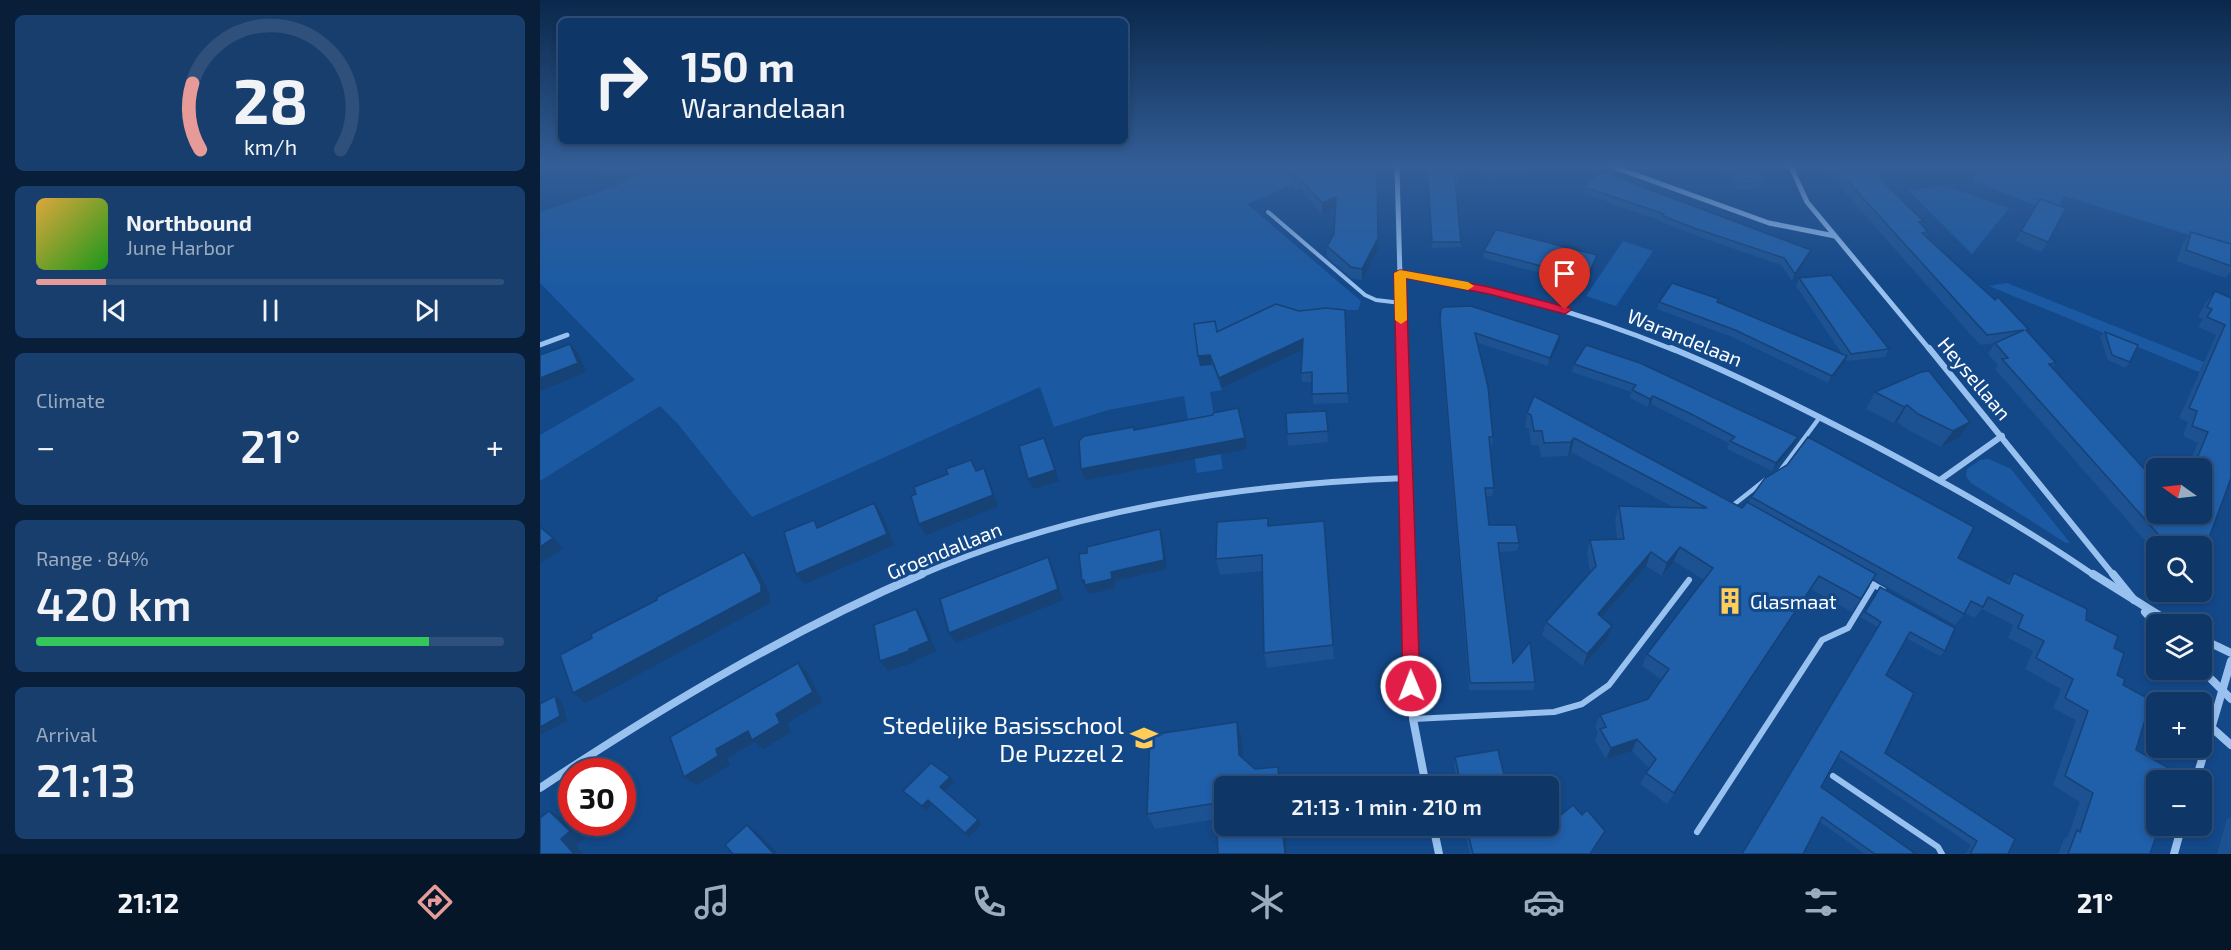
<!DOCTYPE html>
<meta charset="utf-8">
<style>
body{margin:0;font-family:"Exo 2",sans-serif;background:#173e6d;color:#f1f3f6;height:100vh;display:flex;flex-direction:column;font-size:22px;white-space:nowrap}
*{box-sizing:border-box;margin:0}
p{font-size:20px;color:#9babc0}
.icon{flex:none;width:33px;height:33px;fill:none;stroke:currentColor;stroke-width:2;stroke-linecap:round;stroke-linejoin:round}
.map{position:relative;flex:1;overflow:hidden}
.panel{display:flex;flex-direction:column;gap:15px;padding:15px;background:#081e39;width:540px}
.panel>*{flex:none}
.guide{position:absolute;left:18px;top:18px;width:570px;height:126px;border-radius:9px;box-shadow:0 3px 9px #0003,0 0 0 2px #2e507b;background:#0e3667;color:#f1f3f6;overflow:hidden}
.needle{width:39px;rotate:284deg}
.buttons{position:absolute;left:1606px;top:458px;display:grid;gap:12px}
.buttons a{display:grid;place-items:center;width:66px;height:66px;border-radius:9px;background:#0e3667;box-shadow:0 3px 9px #0003,0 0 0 2px #2e507b;font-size:30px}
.speed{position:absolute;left:18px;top:758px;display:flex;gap:12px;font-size:30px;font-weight:700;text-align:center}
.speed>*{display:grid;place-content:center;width:78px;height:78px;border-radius:50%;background:#0e3667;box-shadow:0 3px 9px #0003,0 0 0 2px #2e507b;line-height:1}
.speed .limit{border:9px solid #d22;background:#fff;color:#111}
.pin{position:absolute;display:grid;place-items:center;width:51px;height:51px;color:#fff;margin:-62px -26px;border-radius:50% 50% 50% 0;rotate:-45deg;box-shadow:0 0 6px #0007}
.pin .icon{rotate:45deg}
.me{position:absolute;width:66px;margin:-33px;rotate:359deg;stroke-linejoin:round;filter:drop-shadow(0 0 4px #0008)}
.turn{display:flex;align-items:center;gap:21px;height:126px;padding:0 24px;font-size:27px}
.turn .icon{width:78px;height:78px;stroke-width:2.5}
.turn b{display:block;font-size:42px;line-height:51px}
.big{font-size:45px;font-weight:600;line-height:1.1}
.panel .tile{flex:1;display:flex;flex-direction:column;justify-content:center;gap:9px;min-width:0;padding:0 21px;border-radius:9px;background:#173e6d}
.panel .dial{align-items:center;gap:0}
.dial svg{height:156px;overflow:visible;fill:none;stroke:#2e507b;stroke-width:7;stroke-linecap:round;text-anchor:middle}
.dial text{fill:#f1f3f6;stroke:none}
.song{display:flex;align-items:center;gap:18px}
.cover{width:72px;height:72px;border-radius:9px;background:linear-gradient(135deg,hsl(40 70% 55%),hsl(120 70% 35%))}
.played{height:6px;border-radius:3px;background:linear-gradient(90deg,#e69b98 15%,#2e507b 15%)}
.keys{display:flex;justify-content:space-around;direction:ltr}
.heat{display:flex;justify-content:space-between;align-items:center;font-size:33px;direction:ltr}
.charge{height:9px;border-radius:4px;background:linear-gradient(90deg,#34c759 84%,#2e507b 0)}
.trip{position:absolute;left:674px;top:776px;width:345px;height:60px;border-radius:9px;background:#0e3667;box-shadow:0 3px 9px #0003,0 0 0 2px #2e507b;font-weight:600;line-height:60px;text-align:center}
.menu{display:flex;height:96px;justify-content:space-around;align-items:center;background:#061629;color:#9babc0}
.menu .icon{width:42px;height:42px}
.menu .selected{color:#e69b98}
.menu b{font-size:27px;color:#f1f3f6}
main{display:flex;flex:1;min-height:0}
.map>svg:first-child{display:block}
.green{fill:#1b5aa3}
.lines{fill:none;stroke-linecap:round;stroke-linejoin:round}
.service-far2{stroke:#99c1f0;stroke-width:4}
.service-far1{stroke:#99c1f0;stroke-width:4.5}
.service{stroke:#99c1f0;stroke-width:6}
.minor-far2{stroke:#99c1f0;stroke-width:5}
.minor-far1{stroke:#99c1f0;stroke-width:6}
.minor{stroke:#99c1f0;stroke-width:8}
.wall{fill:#1c5291}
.shaded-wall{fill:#164276}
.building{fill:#205fa9;stroke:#164276;stroke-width:1.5}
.route{fill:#e11d48;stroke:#92132f;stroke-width:1.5}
.slow{fill:#f59e0b}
.labels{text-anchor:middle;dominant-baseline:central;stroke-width:6;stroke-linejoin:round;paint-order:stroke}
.street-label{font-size:20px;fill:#fff;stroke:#134889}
.poi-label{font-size:20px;fill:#fff;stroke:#134889;text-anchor:start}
.near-poi-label{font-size:24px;fill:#fff;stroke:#134889;text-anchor:end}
</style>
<main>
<section class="panel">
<div class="tile dial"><svg viewBox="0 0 100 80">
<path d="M14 69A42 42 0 1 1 86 69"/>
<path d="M14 69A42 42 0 0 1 10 35" stroke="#e69b98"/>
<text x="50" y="56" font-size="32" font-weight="700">28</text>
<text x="50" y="72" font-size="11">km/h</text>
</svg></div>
<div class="tile">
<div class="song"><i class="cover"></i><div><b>Northbound</b><p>June Harbor</p></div></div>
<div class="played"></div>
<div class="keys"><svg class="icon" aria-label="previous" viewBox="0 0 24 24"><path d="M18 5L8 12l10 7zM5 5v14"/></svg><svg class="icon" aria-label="pause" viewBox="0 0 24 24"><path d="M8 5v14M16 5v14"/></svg><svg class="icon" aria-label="next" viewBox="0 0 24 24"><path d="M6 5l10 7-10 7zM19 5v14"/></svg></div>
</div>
<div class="tile"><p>Climate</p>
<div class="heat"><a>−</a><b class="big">21°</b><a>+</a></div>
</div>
<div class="tile"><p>Range · 84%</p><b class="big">420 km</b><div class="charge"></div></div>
<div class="tile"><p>Arrival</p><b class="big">21:13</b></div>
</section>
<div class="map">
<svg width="1691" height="854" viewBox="0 0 1691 854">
<rect width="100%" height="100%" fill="#134889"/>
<g class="green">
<polygon points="111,167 749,167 774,184 757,190 752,185 707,204 821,301 818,310 805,310 681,341 682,390 670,392 683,469 657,473 644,396 568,410 514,427 500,387 212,517 138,424 120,406 0,481 0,435 95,380 0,283 0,212 76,186"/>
<polygon points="1437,167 1691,167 1691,248 1524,196 1516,214 1434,181"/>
<polygon points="1406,186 1469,208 1432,254 1368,190"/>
<polygon points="1083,241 1113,251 1076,306 1046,296"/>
<polygon points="1467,283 1664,362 1659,372 1449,286"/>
<polygon points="1449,459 1471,469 1530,543 1526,543 1431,483 1426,476 1427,469 1440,460"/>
</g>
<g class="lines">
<polyline class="service-far2" points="728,212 825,295 836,300 861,303"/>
<g class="service-far1">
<polyline points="1240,471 1280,417"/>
<polyline points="1192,506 1225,480"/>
</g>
<g class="service">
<polyline points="1327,581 1343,590"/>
<polyline points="873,719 1014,712 1042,704 1069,685 1149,580"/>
<polyline points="1293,776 1398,847 1402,854"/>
<polyline points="1157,832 1282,640 1308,628 1334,585"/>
</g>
<g class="minor-far2">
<polyline points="857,167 862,350"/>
<polyline points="1074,167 1229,223 1295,236"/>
<polyline points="1251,167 1267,202 1390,350"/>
<path d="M860,273C955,288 1045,314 1134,350"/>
<polyline points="0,345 27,335"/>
</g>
<g class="minor-far1">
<polyline points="862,348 868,576"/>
<path d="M1131,348C1199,376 1266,410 1332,444C1409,485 1483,526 1555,576"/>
<polyline points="1389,348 1574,576"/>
<polyline points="1400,480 1462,436"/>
<path d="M378,576C534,509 699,484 867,478"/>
</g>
<g class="minor">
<polyline points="868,574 873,719 886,786"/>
<polyline points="1553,574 1633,624"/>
<polyline points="1573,574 1594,600"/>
<polyline points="1605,612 1617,625"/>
<polyline points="1662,639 1691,653"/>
<polyline points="1661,669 1691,699"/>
<polyline points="1671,727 1691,745"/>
<polyline points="1656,780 1691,661"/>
<path d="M0,788C122,707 247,632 382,574"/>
<polyline points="893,825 899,854"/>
<polyline points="1634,854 1642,825"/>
</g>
</g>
<g class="wall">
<polygon points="51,167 100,167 80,177"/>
<polygon points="750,167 837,167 838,249 822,280 811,278 787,257 787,246 794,234 796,208 782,214 751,178"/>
<polygon points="886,167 918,167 919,179 919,185 916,185 921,242 921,247 892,248"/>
<polygon points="939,167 993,167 981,178 966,172 955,183"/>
<polygon points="1186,167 1192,167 1224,177 1220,188 1198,190 1185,173"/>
<polygon points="1282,167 1329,167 1384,222 1382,225 1388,232 1386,237 1455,300 1489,330 1488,332 1516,363 1512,368 1617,483 1662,513 1662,468 1647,468 1658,443 1643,436 1648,422 1639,418 1676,335 1658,327 1663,319 1658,317 1667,301 1675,291 1691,298 1663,554 1662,555 1662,546 1617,546 1617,554 1616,553 1455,369 1458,365 1448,354 1455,343 1440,345"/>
<polygon points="1044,187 1268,257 1252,281 1241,265 1152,234 1121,222 1121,221 1043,193"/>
<polygon points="1500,199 1508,242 1501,252 1475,241"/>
<polygon points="1651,232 1691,244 1691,271 1685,278 1637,261 1643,243"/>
<polygon points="944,251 1055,263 1045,285 943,258"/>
<polygon points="1259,278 1349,349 1345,357 1307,361 1306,359 1304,363 1288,383 1192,337 1117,309 1119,302 1179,299 1178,302 1302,354 1256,286"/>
<polygon points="901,309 1019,344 1008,366 938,343 953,437 952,446 950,446 954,488 952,496 946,496 949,525 979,543 977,551 959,552 973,663 995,682 993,690 929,690 900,328"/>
<polygon points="805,310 808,403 773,404 772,382 762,382 761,373 762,349 681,388 672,365 660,366 658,356 677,332 759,311"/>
<polygon points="1565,332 1590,362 1585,368 1568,360 1560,337"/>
<polygon points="1034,364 1258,437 1254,445 1232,471 1187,449 1189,443 1111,404 1108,407 1090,398 1091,392 1032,372"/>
<polygon points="1335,392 1430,422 1419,438 1401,447 1368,430 1357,422 1354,423 1326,409"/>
<polygon points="786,411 788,442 748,446 747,434"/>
<polygon points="987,413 1202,508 1208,503 1211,497 1418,558 1465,583 1474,573 1546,620 1574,648 1577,675 1583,685 1596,750 1610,854 1518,854 1524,839 1528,836 1540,802 1513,785 1536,720 1513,708 1521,689 1485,669 1493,651 1468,638 1473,625 1442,609 1434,618 1425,613 1415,625 1333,579 1312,612 1271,589 1127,804 1100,784 1109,768 1092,751 1066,759 1055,740 1058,733 1055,727 1060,715 1108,699 1122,680 1102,666 1107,654 1164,580 1134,561 1122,576 1106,566 1062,617 1072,626 1067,639 1043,666 1002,635 1006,622 1050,572 1047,553 1050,540 1077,539 1075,520 1079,506 1135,508 1031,452 1028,456 1001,457 999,445 991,445 989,429 985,427"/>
<polygon points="784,521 794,659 727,668 724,653 723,571 680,575 676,559 729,526"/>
<polygon points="1340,587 1405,651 1400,656 1366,638 1346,675 1345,753 1468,854 1426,854 1431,845 1298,756 1281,787 1376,854 1325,854 1280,822 1263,854 1201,854 1337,627 1321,617"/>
<polygon points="697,722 702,739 703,758 715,769 741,783 742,786 684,786 684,825 745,825 747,854 678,854 677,819 615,829 607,814"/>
<polygon points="915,757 966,783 992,786 918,786 914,765"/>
<polygon points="1691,817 1691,854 1677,854 1687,819"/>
<polygon points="1010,824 1061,838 1051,854 930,854 923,825"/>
</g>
<g class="shaded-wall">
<polygon points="86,167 100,167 80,177 76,172"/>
<polygon points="967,167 966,172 955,183 955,177"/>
<polygon points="988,167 993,167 981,178 982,172"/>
<polygon points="796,197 797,208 782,214 782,203"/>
<polygon points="838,238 838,249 822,280 822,269"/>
<polygon points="1271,250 1268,257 1252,281 1255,274"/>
<polygon points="1057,255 1055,263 1045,285 1047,278"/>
<polygon points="1020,335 1019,344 1008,366 1010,358"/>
<polygon points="763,339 764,349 681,388 679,378"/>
<polygon points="30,344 38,353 46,372 0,391 0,378"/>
<polygon points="670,355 672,365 660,366 658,356"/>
<polygon points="1307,356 1304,363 1288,383 1292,376"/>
<polygon points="1113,396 1111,404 1108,407 1110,399"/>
<polygon points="1367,405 1357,422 1354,423 1364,407"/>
<polygon points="1430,422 1419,438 1401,447 1413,431"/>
<polygon points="1258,437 1254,445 1232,471 1236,463"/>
<polygon points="504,438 519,481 493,489 488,479"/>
<polygon points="705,438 707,449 545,480 541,469"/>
<polygon points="1034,438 1031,452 1028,456 1031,442"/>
<polygon points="444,468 449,479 458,506 386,535 379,524"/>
<polygon points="334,503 342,514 354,545 265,584 256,574"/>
<polygon points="0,526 23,548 0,564"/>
<polygon points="620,529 623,539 627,569 575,581 575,588 549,594 542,581 571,572"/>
<polygon points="1140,547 1134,561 1122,576 1127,563"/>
<polygon points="204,552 214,562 230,595 230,603 46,703 33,693"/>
<polygon points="1111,552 1106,566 1053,627 1058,614"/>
<polygon points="508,557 513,568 523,600 416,643 409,633"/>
<polygon points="376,609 383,619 396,651 377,659 377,661 348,671 340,661 369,649"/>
<polygon points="1072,626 1067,639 1043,666 1047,654"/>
<polygon points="258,663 268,673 282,702 247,723 251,732 223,749 215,742 187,758 190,765 157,785 144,777 176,749 236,714"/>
<polygon points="15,696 22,701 27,721 0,735 0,727"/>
<polygon points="697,722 702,739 704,771 699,755"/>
<polygon points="1097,739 1092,751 1066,759 1071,748"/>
<polygon points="738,767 741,783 742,786 739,786"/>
<polygon points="410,777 414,782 404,791 400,787"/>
<polygon points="388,800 392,804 386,810 382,806"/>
<polygon points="9,811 24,819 45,839 36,846 43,854 34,854 21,839"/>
<polygon points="438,820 441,824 429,837 425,833"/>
<polygon points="207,825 216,831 238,854 234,854"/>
<polygon points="742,825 745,825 747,854 745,854"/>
</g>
<g class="building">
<polygon points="62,167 86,167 76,172"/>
<polygon points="750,167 837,167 838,238 822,269 811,267 787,246 794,234 796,197 782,203"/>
<polygon points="887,167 918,167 919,179 915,179 921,242 892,242"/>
<polygon points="945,167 988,167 982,172 967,167 955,177"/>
<polygon points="1192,167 1215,167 1224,177 1201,179"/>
<polygon points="1295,167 1329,167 1384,222 1379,222 1388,232 1382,233 1455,300 1458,297 1489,330 1486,330 1516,363 1509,364 1617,483 1617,513 1662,513 1662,468 1653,468 1668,432 1652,426 1657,411 1649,408 1685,325 1667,317 1672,309 1667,307 1675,291 1691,298 1691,478 1663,554 1662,553 1662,546 1635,546 1627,544 1462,359 1468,358 1455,343 1484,330 1447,335"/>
<polygon points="1060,171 1271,250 1255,274 1244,258 1154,228 1123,216 1124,214 1044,187"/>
<polygon points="1500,199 1526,208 1508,242 1481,231"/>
<polygon points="958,230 1057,255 1047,278 944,251 955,231"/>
<polygon points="1651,232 1691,244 1691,266 1646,250"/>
<polygon points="1291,275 1349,349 1311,354 1259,278"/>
<polygon points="1132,283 1179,299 1177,302 1307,356 1292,376 1195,330 1119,302"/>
<polygon points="736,304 759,311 786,308 805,310 808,393 772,394 772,372 761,373 763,339 679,378 670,355 658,356 654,324 675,321 677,332"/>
<polygon points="931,306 1020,335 1010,358 935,333 948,387 953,437 949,437 954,488 945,488 949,525 976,525 979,543 958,543 973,663 990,642 995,682 930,683 900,319 901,309 904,307"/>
<polygon points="1565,332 1598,345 1590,362 1572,355"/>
<polygon points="30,344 38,363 0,378 0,355"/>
<polygon points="1046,345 1100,363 1258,437 1236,463 1190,441 1195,437 1151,414 1113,396 1110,399 1092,390 1096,385 1034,364"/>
<polygon points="1389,371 1430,422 1413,431 1378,414 1367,405 1364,407 1335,392 1381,372"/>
<polygon points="994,396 1202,508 1207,502 1336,574 1321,599 1279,576 1134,793 1106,773 1116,759 1097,739 1071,748 1060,729 1066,727 1060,715 1108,699 1129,669 1107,654 1173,568 1140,547 1127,563 1111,552 1058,614 1072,626 1047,654 1006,622 1056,566 1050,540 1084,539 1079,506 1167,508 1034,438 1031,442 1004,443 1002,431 994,431 991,415 987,413"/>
<polygon points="698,408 705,438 541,469 539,441 544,436 594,427 594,430 673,415 673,413"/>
<polygon points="786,411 788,431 747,434 746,413"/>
<polygon points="1268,437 1434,527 1418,558 1469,584 1474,573 1547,609 1546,620 1578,636 1574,648 1584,653 1577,675 1585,679 1583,685 1611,700 1596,750 1636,772 1634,780 1617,780 1617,825 1620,825 1610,854 1528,854 1537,830 1540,832 1553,793 1525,776 1548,711 1525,698 1533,679 1496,658 1504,641 1478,628 1483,615 1448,597 1443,607 1431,601 1424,614 1211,497 1225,478 1247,465"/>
<polygon points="504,438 515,470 488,479 479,446"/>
<polygon points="431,460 436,471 444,468 453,495 379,524 371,496 376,494 374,487 408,474 406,469"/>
<polygon points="334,503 347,534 256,574 244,532 274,520 277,528"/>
<polygon points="728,518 728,526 784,521 793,645 724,653 722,555 676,559 677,522"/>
<polygon points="0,527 13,538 0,547"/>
<polygon points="620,529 624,560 571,572 572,579 545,585 544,580 542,581 539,554 547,553 547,547"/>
<polygon points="204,552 221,585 221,592 33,693 20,655 52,638 51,634 117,600 117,597"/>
<polygon points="508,557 518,589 409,633 400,599"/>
<polygon points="1340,587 1415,628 1405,651 1370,632 1346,675 1374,693 1345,753 1475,839 1468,854 1430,854 1437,841 1301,751 1281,787 1376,854 1335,854 1282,817 1263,854 1202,854 1341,622 1325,612"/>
<polygon points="376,609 389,641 369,649 369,651 340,661 334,625"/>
<polygon points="258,663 273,692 236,714 240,723 212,740 208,731 176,749 178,756 144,777 130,737"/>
<polygon points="15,696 20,716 0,727 0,703 0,704"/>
<polygon points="697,722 699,755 715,769 738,767 739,786 684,786 684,825 742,825 745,854 678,854 676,803 607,814 610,735"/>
<polygon points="958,750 966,783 990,780 992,786 921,786 915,757"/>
<polygon points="391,763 410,777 400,787 438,820 425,833 388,800 382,806 363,791"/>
<polygon points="1033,805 1042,815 1047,810 1065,831 1050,854 933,854 926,825 1008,825 1008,816 1010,824"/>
<polygon points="9,811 30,831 21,839 34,854 0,854 0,818"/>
<polygon points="207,825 234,854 193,854 185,845"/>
</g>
<linearGradient id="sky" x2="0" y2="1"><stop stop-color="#0a284b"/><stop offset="0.58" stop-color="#335e97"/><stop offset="1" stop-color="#335e97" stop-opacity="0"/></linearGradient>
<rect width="1691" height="286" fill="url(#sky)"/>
<polygon class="route" points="860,270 949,287 1030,308 1031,310 1025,314 949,294 866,278 880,686 877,692 871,694 865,692 863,686 854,273"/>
<polygon class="slow" points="860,270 928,282 934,286 928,290 866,278 867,320 861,324 855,320 854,273"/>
<defs>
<symbol id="building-bare" viewBox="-9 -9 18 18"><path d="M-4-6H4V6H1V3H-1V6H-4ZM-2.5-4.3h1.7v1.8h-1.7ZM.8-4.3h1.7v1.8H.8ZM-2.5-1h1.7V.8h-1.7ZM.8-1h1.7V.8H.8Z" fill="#ffcd58" stroke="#134889" stroke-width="2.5" paint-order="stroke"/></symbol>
<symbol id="school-bare" viewBox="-9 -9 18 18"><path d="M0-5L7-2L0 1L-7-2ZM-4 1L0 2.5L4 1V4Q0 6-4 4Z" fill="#ffcd58" stroke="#134889" stroke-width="2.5" paint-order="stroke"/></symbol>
</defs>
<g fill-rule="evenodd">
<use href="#building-bare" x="1171" y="582" width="38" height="38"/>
<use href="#school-bare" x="585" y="719" width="38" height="38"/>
</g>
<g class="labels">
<g class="street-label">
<text transform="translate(1145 337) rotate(22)">Warandelaan</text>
<text transform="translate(1435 378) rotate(50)">Heysellaan</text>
<text transform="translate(404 550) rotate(-22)">Groendallaan</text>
</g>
<g class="poi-label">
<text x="1210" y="601">Glasmaat</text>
</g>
<g class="near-poi-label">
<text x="584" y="724">Stedelijke Basisschool<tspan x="584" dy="28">De Puzzel 2</tspan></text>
</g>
</g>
</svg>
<div class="buttons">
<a><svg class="needle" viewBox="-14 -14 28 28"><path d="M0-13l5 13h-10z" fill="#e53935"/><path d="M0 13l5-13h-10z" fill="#9babc0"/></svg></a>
<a><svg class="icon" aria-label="search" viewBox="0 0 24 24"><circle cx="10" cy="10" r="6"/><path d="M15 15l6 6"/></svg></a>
<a><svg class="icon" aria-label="layers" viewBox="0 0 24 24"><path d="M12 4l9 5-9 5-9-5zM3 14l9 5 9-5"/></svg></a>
<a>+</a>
<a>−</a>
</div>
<div class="speed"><div class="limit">30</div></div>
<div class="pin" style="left:1025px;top:310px;background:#d93025"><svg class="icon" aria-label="arrive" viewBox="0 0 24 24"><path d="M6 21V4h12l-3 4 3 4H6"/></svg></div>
<svg class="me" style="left:871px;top:686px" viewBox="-20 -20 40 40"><circle r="17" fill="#e11d48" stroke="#fff" stroke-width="3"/><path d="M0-11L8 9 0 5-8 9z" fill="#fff"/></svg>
<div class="trip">21:13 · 1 min · 210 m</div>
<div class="guide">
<div class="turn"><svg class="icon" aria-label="right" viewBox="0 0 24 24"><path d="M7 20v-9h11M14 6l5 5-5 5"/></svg><div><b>150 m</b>Warandelaan</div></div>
</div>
</div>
</main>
<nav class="menu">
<b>21:12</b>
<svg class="icon selected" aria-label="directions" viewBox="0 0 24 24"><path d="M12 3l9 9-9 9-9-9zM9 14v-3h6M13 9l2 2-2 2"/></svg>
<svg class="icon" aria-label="music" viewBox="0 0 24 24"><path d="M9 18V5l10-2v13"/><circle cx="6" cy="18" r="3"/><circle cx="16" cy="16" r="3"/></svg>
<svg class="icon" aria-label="phone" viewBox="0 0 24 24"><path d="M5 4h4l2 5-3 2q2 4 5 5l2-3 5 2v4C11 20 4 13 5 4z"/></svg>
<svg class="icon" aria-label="climate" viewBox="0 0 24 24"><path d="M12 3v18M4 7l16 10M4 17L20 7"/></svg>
<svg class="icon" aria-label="car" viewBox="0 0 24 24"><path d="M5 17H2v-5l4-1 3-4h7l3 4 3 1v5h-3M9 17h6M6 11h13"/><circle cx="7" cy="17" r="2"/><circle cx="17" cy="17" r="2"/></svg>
<svg class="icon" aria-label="filters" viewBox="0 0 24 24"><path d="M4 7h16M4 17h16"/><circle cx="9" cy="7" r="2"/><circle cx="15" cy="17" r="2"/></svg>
<b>21°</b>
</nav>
